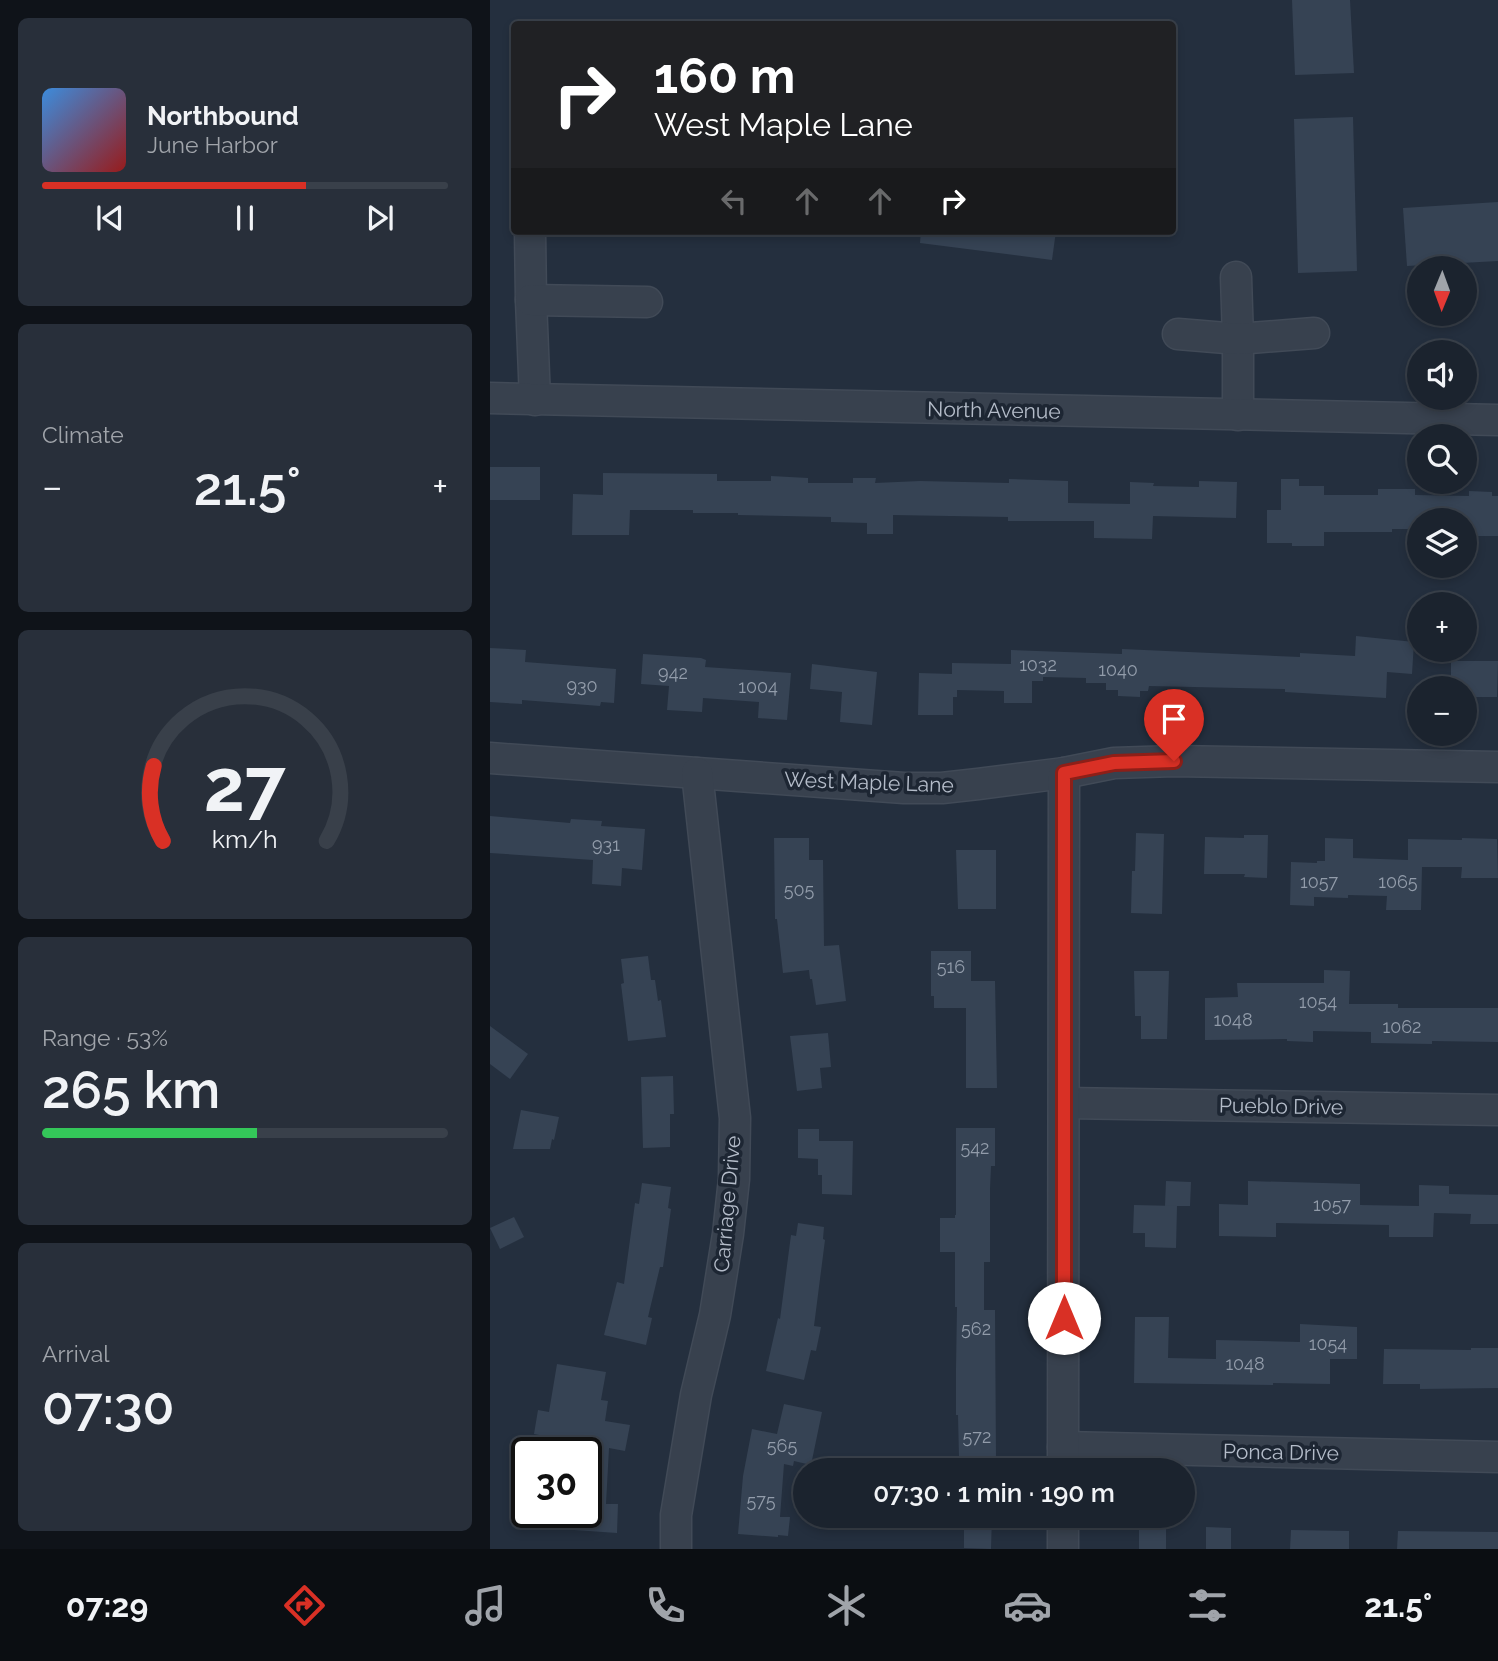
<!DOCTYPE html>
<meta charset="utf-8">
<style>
body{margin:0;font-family:Raleway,sans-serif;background:#282f3a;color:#f1f3f6;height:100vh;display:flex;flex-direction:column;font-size:26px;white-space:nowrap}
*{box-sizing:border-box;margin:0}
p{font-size:23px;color:#a0a4aa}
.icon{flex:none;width:38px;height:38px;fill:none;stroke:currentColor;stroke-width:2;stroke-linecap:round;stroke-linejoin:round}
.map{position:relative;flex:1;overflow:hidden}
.side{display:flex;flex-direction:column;gap:18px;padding:18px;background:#0f1319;width:490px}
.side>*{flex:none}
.banner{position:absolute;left:21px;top:21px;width:665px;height:214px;border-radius:7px;box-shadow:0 4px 10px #0003,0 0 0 2px #39404a;background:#202124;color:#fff;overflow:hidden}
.needle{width:46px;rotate:181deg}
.fabs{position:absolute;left:917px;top:256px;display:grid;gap:14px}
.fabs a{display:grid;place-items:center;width:70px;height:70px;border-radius:50%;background:#1b232e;box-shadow:0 4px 10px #0003,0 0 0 2px #39404a;font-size:35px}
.speed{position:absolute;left:21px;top:1437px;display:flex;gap:14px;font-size:35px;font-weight:700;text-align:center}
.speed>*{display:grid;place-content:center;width:91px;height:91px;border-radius:50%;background:#1b232e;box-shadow:0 4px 10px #0003,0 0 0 2px #39404a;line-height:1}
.speed .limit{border:4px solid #111;border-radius:10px;background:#fff;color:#111}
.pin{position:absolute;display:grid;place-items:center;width:60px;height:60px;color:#fff;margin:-72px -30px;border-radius:50% 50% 50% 0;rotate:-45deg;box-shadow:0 0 7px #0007}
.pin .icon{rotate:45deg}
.me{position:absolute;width:77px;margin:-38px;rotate:0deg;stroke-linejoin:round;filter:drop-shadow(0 0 5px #0008)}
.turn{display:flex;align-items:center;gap:24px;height:147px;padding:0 28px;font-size:32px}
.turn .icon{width:91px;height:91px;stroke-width:2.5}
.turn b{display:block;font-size:49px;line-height:60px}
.lanes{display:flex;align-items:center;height:66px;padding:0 28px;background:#0003;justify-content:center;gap:35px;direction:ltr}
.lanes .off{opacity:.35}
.big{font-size:52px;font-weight:600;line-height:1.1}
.side .widget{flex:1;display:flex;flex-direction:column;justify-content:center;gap:10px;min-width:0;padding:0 24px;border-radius:10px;background:#282f3a}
.side .dial{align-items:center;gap:0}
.dial svg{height:182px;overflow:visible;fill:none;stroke:#39404a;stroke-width:7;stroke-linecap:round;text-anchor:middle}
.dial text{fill:#f1f3f6;stroke:none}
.song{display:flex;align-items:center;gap:21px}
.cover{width:84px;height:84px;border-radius:10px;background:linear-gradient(135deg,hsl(210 70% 55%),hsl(0 70% 35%))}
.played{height:7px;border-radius:4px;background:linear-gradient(90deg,#d93025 65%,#39404a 65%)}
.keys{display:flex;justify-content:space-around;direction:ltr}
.heat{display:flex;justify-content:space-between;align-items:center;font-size:38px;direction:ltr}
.charge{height:10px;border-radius:5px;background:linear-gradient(90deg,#34c759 53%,#39404a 0)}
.trip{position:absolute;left:303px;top:1458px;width:402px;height:70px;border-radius:35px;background:#1b232e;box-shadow:0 4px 10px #0003,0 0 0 2px #39404a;font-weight:600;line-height:70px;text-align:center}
.tab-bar{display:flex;height:112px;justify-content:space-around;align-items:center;background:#0b0e12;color:#a0a4aa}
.tab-bar .icon{width:49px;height:49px}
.tab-bar .active{color:#d93025}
.tab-bar b{font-size:32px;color:#f1f3f6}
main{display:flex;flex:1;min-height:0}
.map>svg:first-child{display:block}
.building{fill:#364354}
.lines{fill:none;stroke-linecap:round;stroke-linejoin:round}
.minor-casing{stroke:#414a57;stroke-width:33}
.minor{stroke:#38414e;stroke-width:30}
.route-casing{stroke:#8d1f18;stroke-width:18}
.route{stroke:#d93025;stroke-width:12}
.labels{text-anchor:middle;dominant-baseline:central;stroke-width:7;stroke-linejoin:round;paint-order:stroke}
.number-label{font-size:18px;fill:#929caa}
.street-label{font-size:21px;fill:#b4bcc9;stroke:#1d2633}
</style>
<main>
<section class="side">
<div class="widget">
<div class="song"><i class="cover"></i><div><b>Northbound</b><p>June Harbor</p></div></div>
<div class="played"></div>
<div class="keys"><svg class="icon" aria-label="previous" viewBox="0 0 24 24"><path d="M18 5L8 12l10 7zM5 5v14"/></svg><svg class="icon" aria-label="pause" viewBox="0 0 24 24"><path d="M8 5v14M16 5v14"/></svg><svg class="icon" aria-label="next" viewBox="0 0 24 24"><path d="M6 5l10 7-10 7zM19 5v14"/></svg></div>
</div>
<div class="widget"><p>Climate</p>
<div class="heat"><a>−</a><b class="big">21.5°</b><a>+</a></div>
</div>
<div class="widget dial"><svg viewBox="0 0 100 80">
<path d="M14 69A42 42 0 1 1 86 69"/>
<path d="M14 69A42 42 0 0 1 10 36" stroke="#d93025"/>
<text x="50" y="56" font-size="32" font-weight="700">27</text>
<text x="50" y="72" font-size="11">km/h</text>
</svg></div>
<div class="widget"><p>Range · 53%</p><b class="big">265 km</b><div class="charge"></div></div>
<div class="widget"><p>Arrival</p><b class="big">07:30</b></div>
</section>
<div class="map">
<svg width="1008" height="1549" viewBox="0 0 1008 1549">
<rect width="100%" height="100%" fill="#242f3e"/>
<g class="building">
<polygon points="802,0 860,0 864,73 805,75"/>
<polygon points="863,117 867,271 808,273 804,119"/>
<polygon points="1008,202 1008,261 917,266 913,208"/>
<polygon points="431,231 566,231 562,260 430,243"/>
<rect x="0" y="467" width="50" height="33"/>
<polygon points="113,473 227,474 227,481 281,481 281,476 318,478 318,483 363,483 363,478 386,478 385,483 430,481 519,483 519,479 578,481 578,503 640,504 640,482 664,483 663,486 709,487 709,481 747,482 746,518 663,516 662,539 604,538 604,521 518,521 518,517 403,515 403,534 377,534 377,523 341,522 341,517 248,515 248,513 203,513 203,510 140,510 139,535 82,535 83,494 113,495"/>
<polygon points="791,479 809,479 809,486 834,486 834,495 888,495 888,489 925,489 925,495 979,496 979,491 1002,492 1002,496 1008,496 1008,536 975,536 975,520 925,520 924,529 902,529 902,532 834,532 834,546 802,546 802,543 777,543 777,510 791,510"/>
<polygon points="866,636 924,642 922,674 897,672 896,698 795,692 795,689 659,686 658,691 650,691 650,697 628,696 628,690 616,690 616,683 596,683 596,678 553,677 553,681 542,681 542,703 514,703 514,691 467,690 467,697 463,697 463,715 428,715 429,673 462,674 462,663 521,664 521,650 632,654 632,649 810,657 810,653 865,656"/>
<polygon points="0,648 36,650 35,662 126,669 124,703 111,702 110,706 32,700 32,704 0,702"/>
<polygon points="153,654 211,658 216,660 215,667 301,673 297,720 268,718 269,702 213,698 212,712 177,710 179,686 151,684"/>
<polygon points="961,661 1008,661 1007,697 975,697 975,688 961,688"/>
<polygon points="322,664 387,672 382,725 350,722 352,692 320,689"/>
<polygon points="0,816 80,823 81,819 112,821 111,826 155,829 152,870 132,868 131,886 102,884 103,860 0,853"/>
<polygon points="646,833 674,834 672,914 641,913 642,871 645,871"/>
<polygon points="754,835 778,835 777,878 754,877 755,874 714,874 715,837 754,838"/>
<polygon points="284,838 319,838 319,860 333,860 334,946 349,945 356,1001 326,1005 322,979 320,979 319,970 293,973 287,919 285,919"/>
<polygon points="835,838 863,839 863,858 918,860 918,839 972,840 972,838 1007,839 1008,878 971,878 972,867 932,867 931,910 896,910 897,896 858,895 858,898 824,897 824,906 800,905 801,862 827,863 827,861 835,861"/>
<polygon points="466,850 506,850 506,909 468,909"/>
<polygon points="441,951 481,951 481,981 505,981 507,1088 476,1088 476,1008 444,1008 444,996 441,996"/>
<polygon points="158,956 161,980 165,980 168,1001 171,1000 176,1037 138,1041 131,984 134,983 131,959"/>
<polygon points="834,970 860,971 859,1004 908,1004 908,1008 1008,1008 1008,1042 942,1041 942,1044 881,1043 881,1032 823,1031 823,1042 797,1041 797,1039 715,1040 715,998 748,997 747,983 834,983"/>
<polygon points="644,971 679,971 677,1039 651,1039 651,1016 645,1016"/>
<polygon points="0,1026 38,1054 20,1079 0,1064"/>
<polygon points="338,1033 341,1067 330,1068 332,1088 307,1091 300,1036"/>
<polygon points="183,1076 184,1114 180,1114 180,1147 153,1148 151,1077"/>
<polygon points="31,1110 69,1117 64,1140 62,1139 60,1149 23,1149"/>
<polygon points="466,1128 505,1128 505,1166 501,1166 500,1189 500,1262 494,1262 494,1310 505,1310 506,1458 469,1457 468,1415 466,1415 466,1368 467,1307 465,1307 465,1252 450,1252 450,1218 465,1218 465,1215 466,1215"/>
<polygon points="308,1129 329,1129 329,1141 363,1141 362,1195 332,1194 332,1175 328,1175 328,1159 308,1158"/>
<polygon points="676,1181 701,1182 700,1206 675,1206"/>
<polygon points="758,1181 870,1184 870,1205 929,1206 929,1185 959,1186 959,1194 1008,1195 1008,1224 980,1224 981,1214 944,1213 943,1237 899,1237 899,1225 786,1223 786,1237 729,1236 729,1204 758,1205"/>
<polygon points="152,1183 181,1187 178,1208 181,1209 173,1267 170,1267 158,1317 162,1318 156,1345 114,1335 127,1282 134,1284 145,1203 149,1204"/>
<polygon points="644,1205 687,1206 686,1248 655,1247 655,1233 643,1233"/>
<polygon points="24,1217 34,1237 10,1249 0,1228"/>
<polygon points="308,1223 334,1227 333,1239 335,1240 324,1326 331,1327 326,1351 321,1350 314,1380 276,1371 288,1318 290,1319 301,1235 306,1236"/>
<polygon points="645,1317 679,1317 678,1358 726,1359 726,1340 810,1342 810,1324 867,1327 867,1359 840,1359 840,1384 783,1383 783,1385 644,1383"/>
<polygon points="981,1348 1008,1348 1008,1388 930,1389 930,1384 893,1384 894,1349 981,1350"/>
<polygon points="67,1364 116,1372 111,1400 118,1401 115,1421 140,1425 135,1451 119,1448 116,1504 128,1504 127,1533 84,1530 85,1512 96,1512 96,1444 44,1434 48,1410 59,1412"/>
<polygon points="294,1404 332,1412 321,1465 304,1461 303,1466 294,1464 290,1517 300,1517 298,1536 288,1535 288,1537 248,1534 253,1476 262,1429 287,1434"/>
<polygon points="474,1516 502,1516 501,1549 474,1548"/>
<polygon points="649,1526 676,1527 676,1549 649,1549"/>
<polygon points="716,1527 741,1528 741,1549 716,1549"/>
<polygon points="801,1530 859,1531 859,1549 800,1549"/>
<polygon points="908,1531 1008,1532 1008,1549 907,1549"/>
</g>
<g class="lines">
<defs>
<g id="minor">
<polyline points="40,231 41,300 45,400"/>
<polyline points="746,277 748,339 748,415"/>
<polyline points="41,300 157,302"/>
<polyline points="688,334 748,339 824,333"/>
<polyline points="0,398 1008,420"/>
<polyline points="0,758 414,788 452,788 488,784 574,773 624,763 684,761 1008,767"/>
<polyline points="574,1103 1008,1110"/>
<polyline points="573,1447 1008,1457"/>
<polyline points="573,1470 574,773"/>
<polyline points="186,1549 186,1515 206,1395 225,1315 238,1234 244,1179 245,1118 207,773"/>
<polyline points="573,1549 573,1516"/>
</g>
</defs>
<use href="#minor" class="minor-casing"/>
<use href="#minor" class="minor"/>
</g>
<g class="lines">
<defs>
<polyline id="route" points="574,1318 574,773 624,763 684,761"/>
</defs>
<use href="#route" class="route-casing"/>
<use href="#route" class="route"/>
</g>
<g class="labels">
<g class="number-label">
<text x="548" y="664">1032</text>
<text x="628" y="669">1040</text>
<text x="183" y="672">942</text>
<text x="92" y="685">930</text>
<text x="268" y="686">1004</text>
<text x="116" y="844">931</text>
<text x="829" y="881">1057</text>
<text x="908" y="881">1065</text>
<text x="309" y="889">505</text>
<text x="461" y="966">516</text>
<text x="828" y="1001">1054</text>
<text x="743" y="1019">1048</text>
<text x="912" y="1026">1062</text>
<text x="485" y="1147">542</text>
<text x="842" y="1204">1057</text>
<text x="486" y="1328">562</text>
<text x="838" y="1343">1054</text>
<text x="755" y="1363">1048</text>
<text x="487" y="1436">572</text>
<text x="292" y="1445">565</text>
<text x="271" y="1500">575</text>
</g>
<g class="street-label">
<text transform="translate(504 410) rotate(1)">North Avenue</text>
<text transform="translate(379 782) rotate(2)">West Maple Lane</text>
<text transform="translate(791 1106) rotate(1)">Pueblo Drive</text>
<text transform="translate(237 1204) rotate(-85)">Carriage Drive</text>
<text transform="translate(791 1452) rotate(1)">Ponca Drive</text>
</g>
</g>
</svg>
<div class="fabs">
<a><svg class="needle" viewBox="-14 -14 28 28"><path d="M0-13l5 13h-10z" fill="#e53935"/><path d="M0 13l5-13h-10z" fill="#a0a4aa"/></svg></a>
<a><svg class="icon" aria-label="sound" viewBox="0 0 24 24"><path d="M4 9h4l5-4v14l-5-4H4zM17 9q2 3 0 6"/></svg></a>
<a><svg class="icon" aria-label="search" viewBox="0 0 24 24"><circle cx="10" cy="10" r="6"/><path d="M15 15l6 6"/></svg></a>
<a><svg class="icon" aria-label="layers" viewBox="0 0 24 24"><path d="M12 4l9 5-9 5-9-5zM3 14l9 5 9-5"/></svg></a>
<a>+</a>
<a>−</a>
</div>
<div class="speed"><div class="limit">30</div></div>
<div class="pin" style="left:684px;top:761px;background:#d93025"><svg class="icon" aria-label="arrive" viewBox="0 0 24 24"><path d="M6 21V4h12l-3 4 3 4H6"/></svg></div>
<svg class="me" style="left:574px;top:1318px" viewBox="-20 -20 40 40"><circle r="19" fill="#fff"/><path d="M0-13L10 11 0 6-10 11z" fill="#d93025"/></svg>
<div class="trip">07:30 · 1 min · 190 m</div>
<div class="banner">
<div class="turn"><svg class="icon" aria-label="right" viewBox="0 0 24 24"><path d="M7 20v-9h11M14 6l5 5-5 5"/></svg><div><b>160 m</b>West Maple Lane</div></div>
<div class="lanes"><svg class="icon off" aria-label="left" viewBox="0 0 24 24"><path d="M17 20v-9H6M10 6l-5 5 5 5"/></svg><svg class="icon off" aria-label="ahead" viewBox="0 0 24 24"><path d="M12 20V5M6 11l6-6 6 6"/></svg><svg class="icon off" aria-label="ahead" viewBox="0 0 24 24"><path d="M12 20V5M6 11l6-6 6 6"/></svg><svg class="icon" aria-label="right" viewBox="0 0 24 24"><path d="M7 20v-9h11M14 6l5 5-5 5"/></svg></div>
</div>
</div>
</main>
<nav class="tab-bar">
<b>07:29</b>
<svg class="icon active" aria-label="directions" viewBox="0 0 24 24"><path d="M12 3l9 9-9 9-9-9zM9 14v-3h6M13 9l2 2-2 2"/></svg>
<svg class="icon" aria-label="music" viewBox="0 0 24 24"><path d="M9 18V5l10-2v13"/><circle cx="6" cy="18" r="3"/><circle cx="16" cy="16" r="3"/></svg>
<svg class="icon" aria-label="phone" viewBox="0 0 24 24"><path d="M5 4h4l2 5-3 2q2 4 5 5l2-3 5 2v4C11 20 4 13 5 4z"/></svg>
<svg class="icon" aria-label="climate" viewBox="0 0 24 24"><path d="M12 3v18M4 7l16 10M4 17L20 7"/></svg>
<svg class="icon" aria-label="car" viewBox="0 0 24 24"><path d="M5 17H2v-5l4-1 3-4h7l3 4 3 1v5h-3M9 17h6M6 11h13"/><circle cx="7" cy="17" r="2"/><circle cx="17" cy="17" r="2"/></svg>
<svg class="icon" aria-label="filters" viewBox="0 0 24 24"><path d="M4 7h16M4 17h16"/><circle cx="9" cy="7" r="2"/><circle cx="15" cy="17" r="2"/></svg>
<b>21.5°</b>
</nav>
